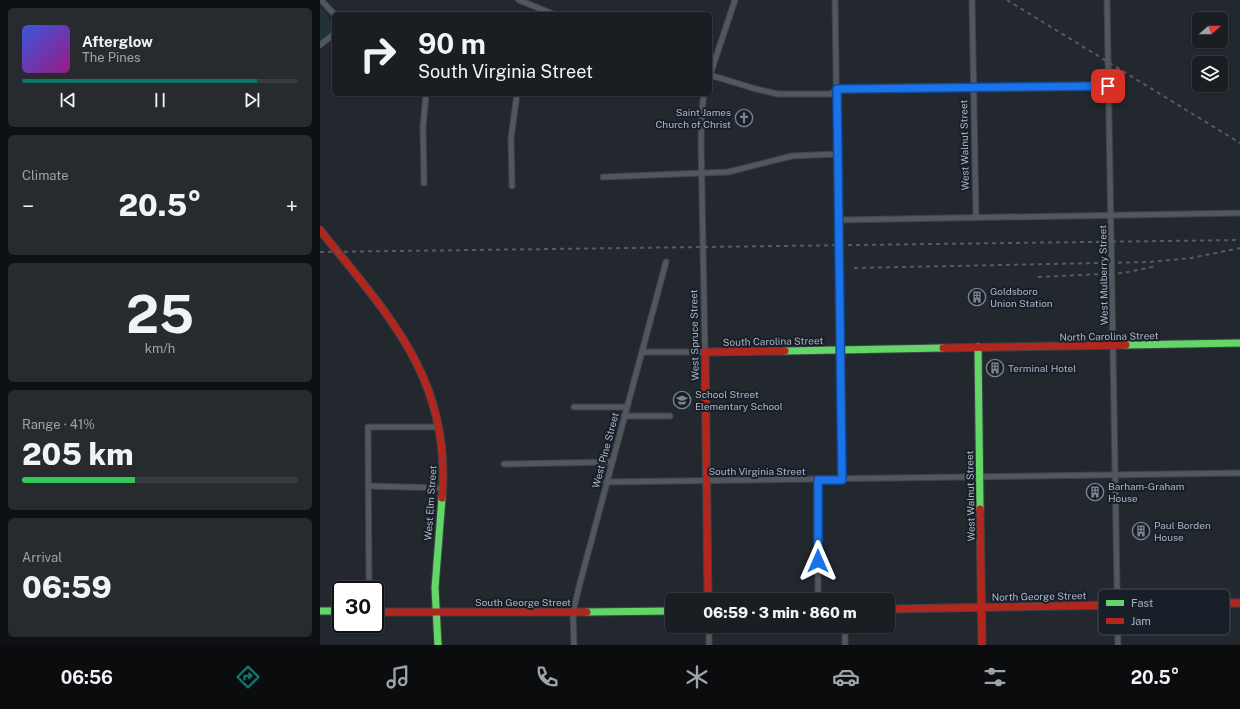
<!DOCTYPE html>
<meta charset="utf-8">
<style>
body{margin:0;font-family:"Public Sans",sans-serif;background:#272b30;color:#f1f3f6;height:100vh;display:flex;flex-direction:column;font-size:15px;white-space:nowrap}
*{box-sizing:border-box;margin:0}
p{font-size:13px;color:#9fa2a6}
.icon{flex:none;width:22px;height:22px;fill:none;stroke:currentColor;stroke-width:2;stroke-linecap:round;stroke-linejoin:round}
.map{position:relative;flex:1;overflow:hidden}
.sheet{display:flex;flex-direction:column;gap:8px;padding:8px;background:#0e1013;width:320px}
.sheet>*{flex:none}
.top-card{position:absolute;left:12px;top:12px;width:380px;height:84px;border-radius:6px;box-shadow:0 1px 3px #0004,0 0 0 1px #383c41;background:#1a1e23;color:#f1f3f6;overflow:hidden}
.needle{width:26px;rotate:70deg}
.tools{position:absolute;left:872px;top:12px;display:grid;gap:8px}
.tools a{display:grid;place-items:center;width:36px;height:36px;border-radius:6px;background:#1a1e23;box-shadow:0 1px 3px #0004,0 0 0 1px #383c41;font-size:20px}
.speed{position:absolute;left:12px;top:581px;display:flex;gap:8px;font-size:20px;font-weight:700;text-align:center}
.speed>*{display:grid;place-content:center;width:52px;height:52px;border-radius:50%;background:#1a1e23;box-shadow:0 1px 3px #0004,0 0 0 1px #383c41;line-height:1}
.speed .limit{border:2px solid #111;border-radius:6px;background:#fff;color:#111}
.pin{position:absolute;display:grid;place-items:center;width:34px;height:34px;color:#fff;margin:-17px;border-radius:8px;box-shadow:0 2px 6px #0006}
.me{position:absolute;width:44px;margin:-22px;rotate:0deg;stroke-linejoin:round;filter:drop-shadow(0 0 3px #0008)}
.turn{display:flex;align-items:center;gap:14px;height:84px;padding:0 20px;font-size:18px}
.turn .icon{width:52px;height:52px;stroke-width:2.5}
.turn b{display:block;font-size:28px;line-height:34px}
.big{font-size:30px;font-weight:800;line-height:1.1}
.sheet .tile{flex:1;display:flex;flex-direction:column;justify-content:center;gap:6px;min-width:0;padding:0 14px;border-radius:6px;background:#272b30}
.sheet .dial{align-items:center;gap:0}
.dial b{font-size:52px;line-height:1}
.song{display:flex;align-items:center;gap:12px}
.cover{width:48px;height:48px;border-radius:6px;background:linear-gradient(135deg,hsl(230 70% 55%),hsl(310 70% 35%))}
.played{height:4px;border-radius:2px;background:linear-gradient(90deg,#0f766e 85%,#383c41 85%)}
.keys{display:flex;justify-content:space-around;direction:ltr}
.heat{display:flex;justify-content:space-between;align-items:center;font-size:22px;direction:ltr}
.charge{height:6px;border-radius:3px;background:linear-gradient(90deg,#34c759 41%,#383c41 0)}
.trip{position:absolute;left:345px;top:593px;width:230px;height:40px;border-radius:6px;background:#1a1e23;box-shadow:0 1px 3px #0004,0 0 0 1px #383c41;font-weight:800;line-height:40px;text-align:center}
.tabs{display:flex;height:64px;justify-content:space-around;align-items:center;background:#0a0c0e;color:#9fa2a6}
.tabs .icon{width:28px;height:28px}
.tabs .on{color:#0f766e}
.tabs b{font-size:18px;color:#f1f3f6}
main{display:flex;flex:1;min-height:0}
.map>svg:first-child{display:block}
.green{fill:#213336}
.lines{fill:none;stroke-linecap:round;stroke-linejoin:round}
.street-casing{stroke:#3f4349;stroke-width:7}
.fast-casing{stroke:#3f4349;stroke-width:9}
.jam-casing{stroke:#3f4349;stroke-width:9}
.street{stroke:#52575e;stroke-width:5}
.fast{stroke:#63d668;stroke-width:7}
.jam{stroke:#b3261e;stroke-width:7}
.rail{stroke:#565a61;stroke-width:2;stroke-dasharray:4 4;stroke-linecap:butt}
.route-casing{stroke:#114b97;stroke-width:10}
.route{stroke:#1a73e8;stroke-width:7}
.labels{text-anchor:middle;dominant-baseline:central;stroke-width:4;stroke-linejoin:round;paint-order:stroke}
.poi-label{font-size:10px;fill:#abb4c3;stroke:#181f29;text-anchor:start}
.street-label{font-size:10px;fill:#abb4c3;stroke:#181f29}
.key{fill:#181f29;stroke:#444c57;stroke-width:1}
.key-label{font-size:11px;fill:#abb4c3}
</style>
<main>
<section class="sheet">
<div class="tile">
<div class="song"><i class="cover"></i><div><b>Afterglow</b><p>The Pines</p></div></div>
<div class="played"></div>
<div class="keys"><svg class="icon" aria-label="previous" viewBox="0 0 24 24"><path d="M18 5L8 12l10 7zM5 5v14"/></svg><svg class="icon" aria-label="pause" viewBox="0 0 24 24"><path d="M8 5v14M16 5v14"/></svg><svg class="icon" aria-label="next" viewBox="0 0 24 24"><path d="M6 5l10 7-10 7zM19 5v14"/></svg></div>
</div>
<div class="tile"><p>Climate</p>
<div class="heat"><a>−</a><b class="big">20.5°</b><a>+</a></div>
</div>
<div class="tile dial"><b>25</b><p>km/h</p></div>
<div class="tile"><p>Range · 41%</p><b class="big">205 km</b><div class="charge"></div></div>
<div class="tile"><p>Arrival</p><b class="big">06:59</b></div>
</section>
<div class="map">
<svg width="920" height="645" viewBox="0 0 920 645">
<rect width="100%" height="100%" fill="#23282f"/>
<polygon class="green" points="0,6 14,25 14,29 0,41"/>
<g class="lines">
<defs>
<g id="street">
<polyline points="1,0 14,14"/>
<polyline points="199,0 233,14"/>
<polyline points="515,0 522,480"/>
<polyline points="652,0 656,217"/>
<polyline points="787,0 798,645"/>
<polyline points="0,45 14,34"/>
<polyline points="390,75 436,89 458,94 511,94 517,89 788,86"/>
<polyline points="390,75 415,0"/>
<polyline points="283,177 408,172 472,156 517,154"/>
<polyline points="104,183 103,127 106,94"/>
<polyline points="192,186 191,138 197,94"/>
<polyline points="518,220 920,213"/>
<polyline points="322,352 385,352 381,141 382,110 384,94"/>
<polyline points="254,407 306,407"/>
<polyline points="304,416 350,416"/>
<polyline points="184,464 292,462"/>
<polyline points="286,482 920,473"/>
<polyline points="48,486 123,488"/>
<polyline points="49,590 48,427 119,427"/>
<polyline points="498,600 498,480"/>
<polyline points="389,626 389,645"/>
<polyline points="525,626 525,645"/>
<polyline points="254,645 253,612 260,583 346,262"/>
</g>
<g id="fast">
<polyline points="806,345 920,343"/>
<polyline points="658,347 660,509"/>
<polyline points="465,351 623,348"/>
<polyline points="0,611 21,611"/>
<polyline points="267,612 352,611"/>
<polyline points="118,645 115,588 122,498"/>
</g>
<g id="jam">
<path d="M0,230C69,316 132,380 122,498"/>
<polyline points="623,348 806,345"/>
<polyline points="660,509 662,645"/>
<polyline points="388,600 385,352 465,351"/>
<polyline points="568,609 920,603"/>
<polyline points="55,612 267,612"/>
</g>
</defs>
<use href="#street" class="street-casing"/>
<use href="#fast" class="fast-casing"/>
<use href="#jam" class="jam-casing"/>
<use href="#street" class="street"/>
<use href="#fast" class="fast"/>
<use href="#jam" class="jam"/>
<g class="rail">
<polyline points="687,0 920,143"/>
<polyline points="0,252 920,240"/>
<polyline points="534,268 829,262 871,258 920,248"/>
<polyline points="718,277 803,273 837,266"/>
</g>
</g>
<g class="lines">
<defs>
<polyline id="route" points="498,561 498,480 522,480 517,89 788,86"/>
</defs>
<use href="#route" class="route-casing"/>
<use href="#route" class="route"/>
</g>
<defs>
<symbol id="church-ring" viewBox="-11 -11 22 22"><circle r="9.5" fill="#181f29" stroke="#7b838f" stroke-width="1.5"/><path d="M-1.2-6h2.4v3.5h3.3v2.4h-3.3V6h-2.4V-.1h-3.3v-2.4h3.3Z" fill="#7b838f"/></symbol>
<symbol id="building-ring" viewBox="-11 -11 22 22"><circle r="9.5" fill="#181f29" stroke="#7b838f" stroke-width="1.5"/><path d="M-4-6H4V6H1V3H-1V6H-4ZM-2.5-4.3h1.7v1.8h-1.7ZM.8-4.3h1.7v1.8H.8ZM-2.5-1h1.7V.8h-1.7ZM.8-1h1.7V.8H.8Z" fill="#7b838f"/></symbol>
<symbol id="school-ring" viewBox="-11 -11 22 22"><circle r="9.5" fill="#181f29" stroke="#7b838f" stroke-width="1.5"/><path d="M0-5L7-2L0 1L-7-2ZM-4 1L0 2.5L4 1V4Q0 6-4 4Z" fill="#7b838f"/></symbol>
</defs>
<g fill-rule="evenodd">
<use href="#church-ring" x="414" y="108" width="20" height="20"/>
<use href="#building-ring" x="647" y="287" width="20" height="20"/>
<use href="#building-ring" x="665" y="358" width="20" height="20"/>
<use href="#school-ring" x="352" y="390" width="20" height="20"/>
<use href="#building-ring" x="765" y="482" width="20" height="20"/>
<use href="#building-ring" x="811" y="521" width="20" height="20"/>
</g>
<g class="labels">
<g class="poi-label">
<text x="411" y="112" text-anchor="end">Saint James<tspan x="411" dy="12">Church of Christ</tspan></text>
<text x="670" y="291">Goldsboro<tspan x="670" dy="12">Union Station</tspan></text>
<text x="688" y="368">Terminal Hotel</text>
<text x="375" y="394">School Street<tspan x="375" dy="12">Elementary School</tspan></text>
<text x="788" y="486">Barham-Graham<tspan x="788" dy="12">House</tspan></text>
<text x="834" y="525">Paul Borden<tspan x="834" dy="12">House</tspan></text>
</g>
<g class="street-label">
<text transform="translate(644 145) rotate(-91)">West Walnut Street</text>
<text transform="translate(783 275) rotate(-91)">West Mulberry Street</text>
<text transform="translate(374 335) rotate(-91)">West Spruce Street</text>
<text transform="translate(789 336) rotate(-1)">North Carolina Street</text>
<text transform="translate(453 341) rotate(-1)">South Carolina Street</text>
<text transform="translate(285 450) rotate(-75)">West Pine Street</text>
<text x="437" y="471">South Virginia Street</text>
<text transform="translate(650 496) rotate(-91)">West Walnut Street</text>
<text transform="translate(110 503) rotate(-86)">West Elm Street</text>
<text transform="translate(719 596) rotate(-1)">North George Street</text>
<text x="203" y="602">South George Street</text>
</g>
</g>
<rect x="778" y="589" width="132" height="46" rx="6" class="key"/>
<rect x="786" y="600" width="18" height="6" fill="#63d668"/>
<rect x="786" y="618" width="18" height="6" fill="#b3261e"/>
<g class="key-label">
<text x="811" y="607">Fast</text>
<text x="811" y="625">Jam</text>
</g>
</svg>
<div class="tools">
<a><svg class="needle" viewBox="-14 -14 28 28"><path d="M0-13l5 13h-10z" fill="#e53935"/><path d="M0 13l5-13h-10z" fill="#9fa2a6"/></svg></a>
<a><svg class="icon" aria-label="layers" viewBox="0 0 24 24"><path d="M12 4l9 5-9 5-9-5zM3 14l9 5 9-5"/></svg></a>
</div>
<div class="speed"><div class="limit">30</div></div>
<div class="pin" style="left:788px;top:86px;background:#d93025"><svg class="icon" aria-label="arrive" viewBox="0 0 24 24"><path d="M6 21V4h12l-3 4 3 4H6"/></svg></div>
<svg class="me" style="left:498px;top:561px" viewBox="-20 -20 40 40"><path d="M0-17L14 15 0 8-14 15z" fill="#1a73e8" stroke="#fff" stroke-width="4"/></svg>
<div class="trip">06:59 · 3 min · 860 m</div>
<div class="top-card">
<div class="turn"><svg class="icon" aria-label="right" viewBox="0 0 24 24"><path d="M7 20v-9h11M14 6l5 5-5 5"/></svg><div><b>90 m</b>South Virginia Street</div></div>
</div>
</div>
</main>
<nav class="tabs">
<b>06:56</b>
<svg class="icon on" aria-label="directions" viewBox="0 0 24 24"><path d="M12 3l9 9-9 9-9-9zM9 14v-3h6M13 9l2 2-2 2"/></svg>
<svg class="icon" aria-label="music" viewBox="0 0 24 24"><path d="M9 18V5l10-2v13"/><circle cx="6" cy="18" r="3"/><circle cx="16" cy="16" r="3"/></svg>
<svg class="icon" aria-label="phone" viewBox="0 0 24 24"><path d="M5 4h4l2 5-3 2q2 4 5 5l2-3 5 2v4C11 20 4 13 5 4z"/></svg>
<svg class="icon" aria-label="climate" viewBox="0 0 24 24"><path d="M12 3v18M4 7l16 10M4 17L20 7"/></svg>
<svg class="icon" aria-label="car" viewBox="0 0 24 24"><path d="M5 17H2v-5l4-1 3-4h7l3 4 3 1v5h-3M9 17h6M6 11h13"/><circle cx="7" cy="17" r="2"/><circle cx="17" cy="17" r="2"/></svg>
<svg class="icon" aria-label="filters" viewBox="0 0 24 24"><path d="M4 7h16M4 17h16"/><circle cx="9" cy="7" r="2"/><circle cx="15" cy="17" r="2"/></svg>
<b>20.5°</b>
</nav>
